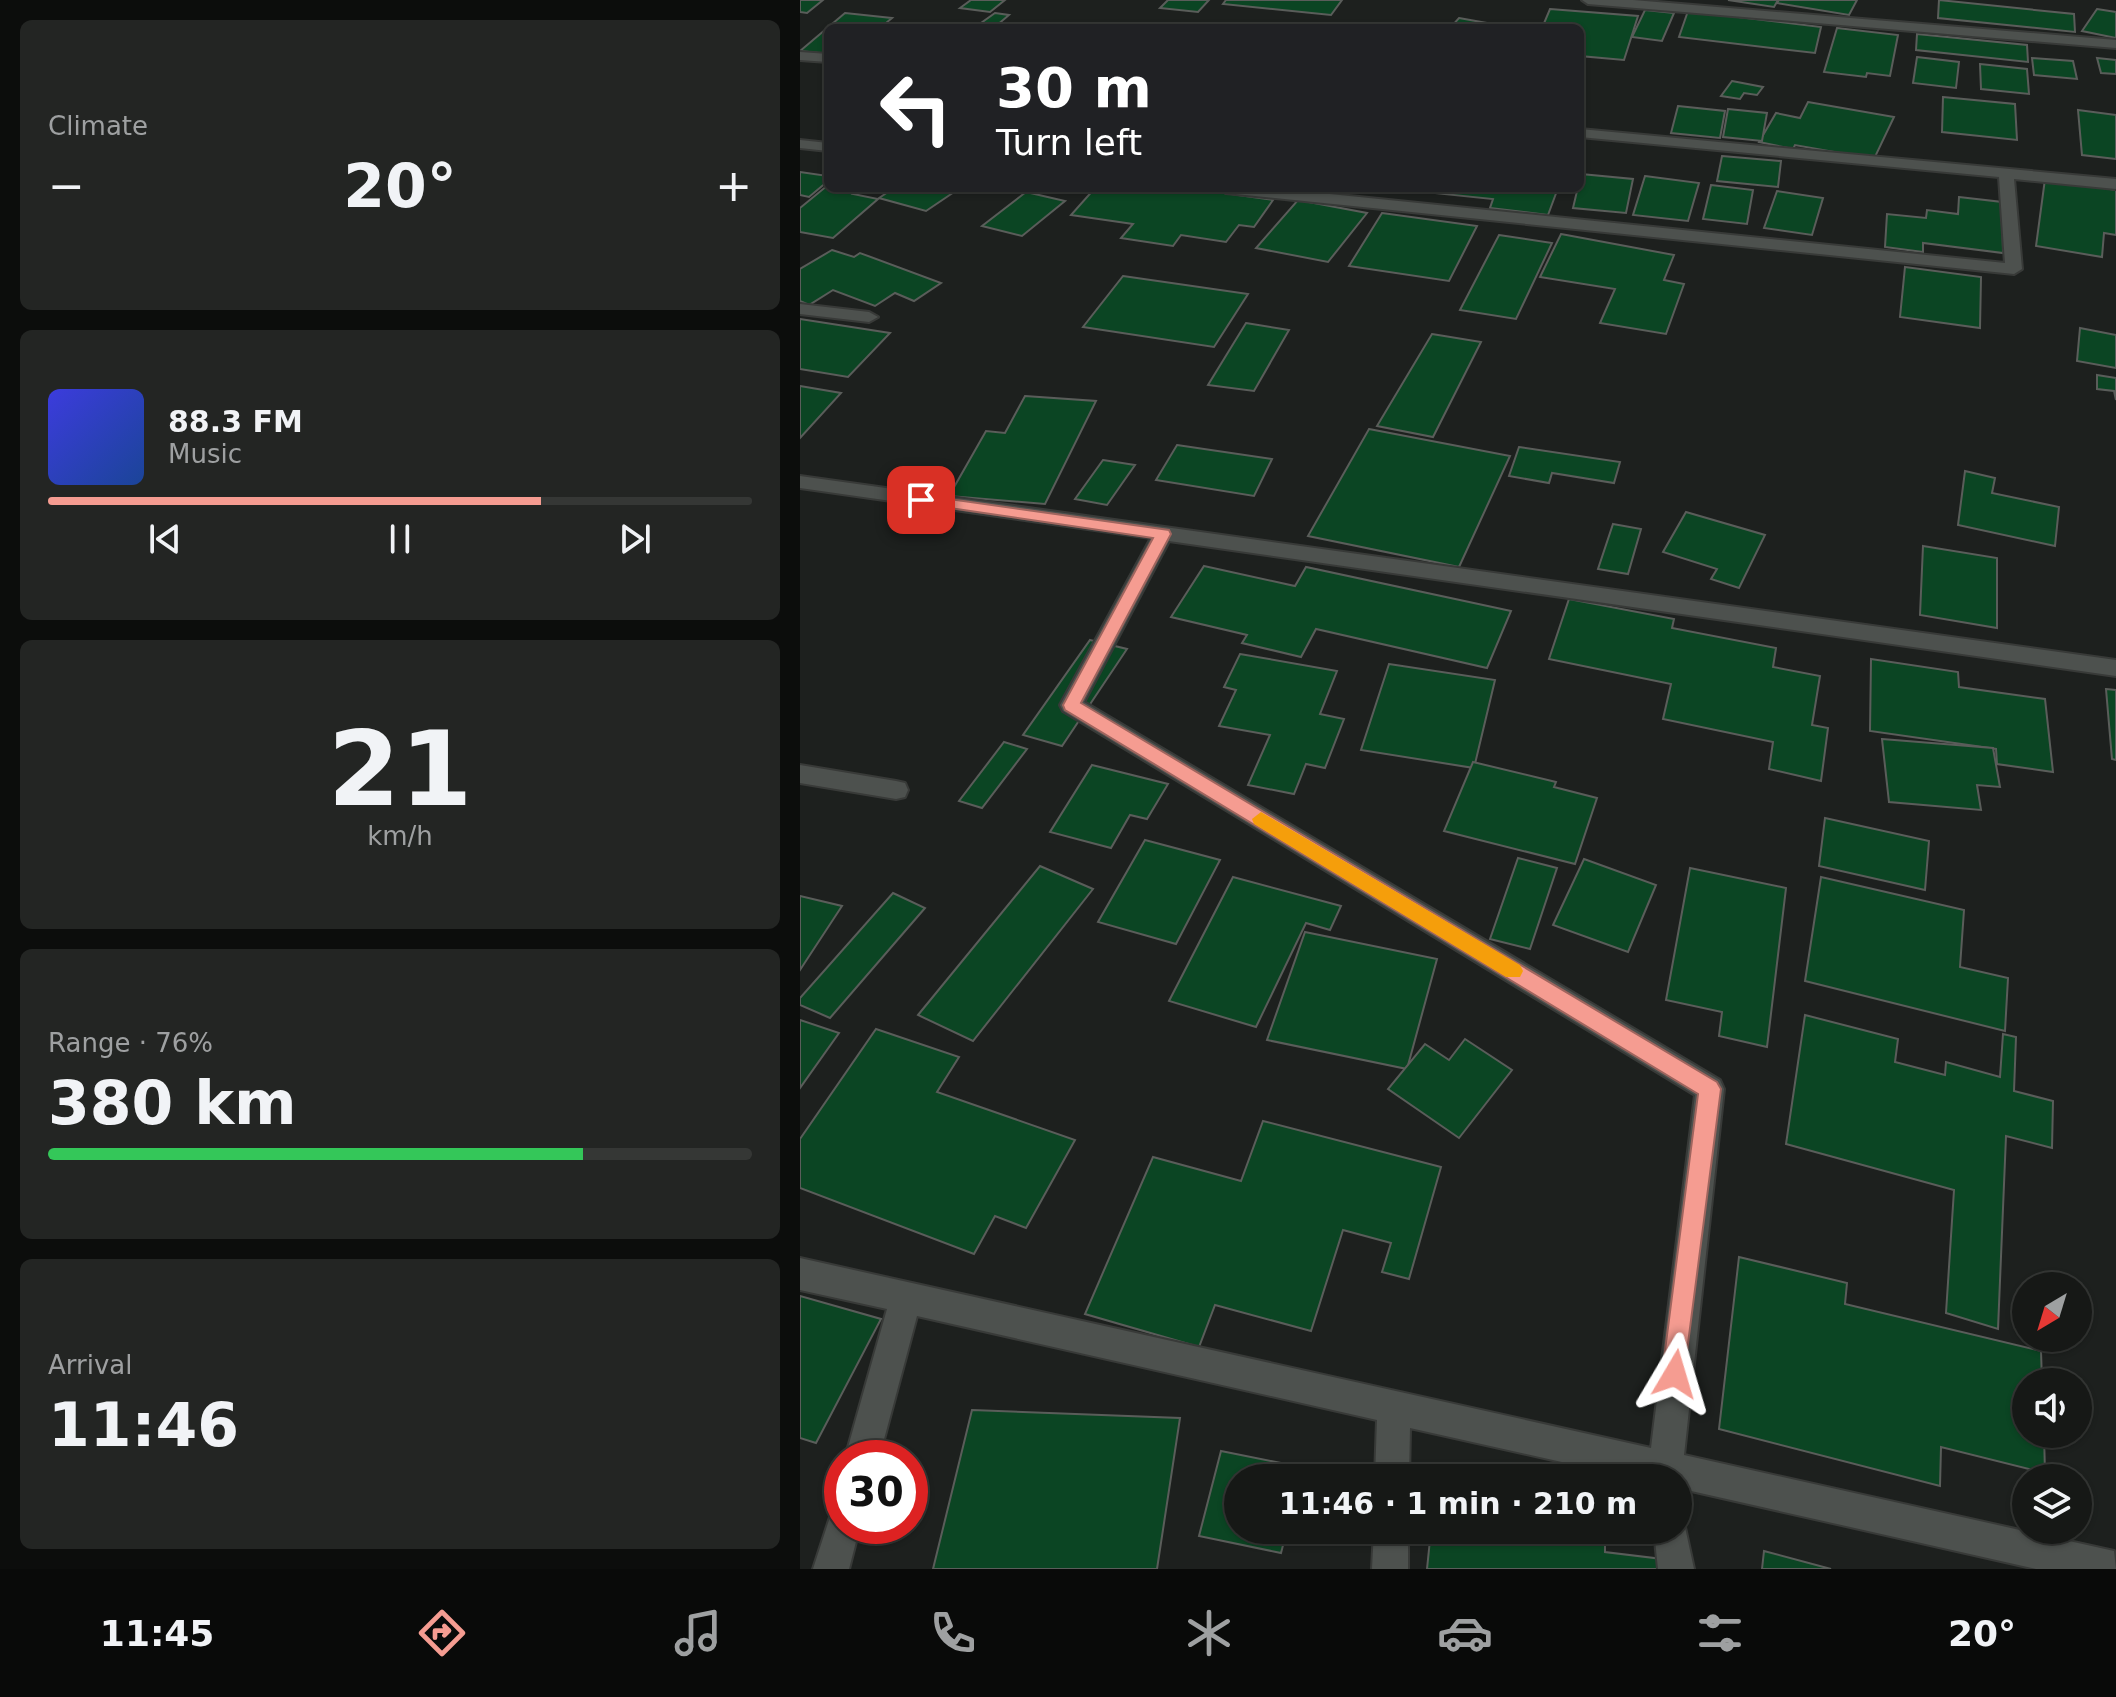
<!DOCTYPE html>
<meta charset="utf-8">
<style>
body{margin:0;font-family:"DejaVu Sans",sans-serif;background:#232523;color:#f1f3f6;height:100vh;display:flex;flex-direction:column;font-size:30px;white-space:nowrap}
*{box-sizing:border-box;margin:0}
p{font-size:26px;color:#9ea0a1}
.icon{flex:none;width:44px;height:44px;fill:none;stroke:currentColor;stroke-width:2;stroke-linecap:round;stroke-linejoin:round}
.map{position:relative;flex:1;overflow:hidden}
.side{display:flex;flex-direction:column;gap:20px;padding:20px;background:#0c0d0c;width:800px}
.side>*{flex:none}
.hud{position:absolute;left:24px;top:24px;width:760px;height:168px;border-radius:12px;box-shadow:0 2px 6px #0004,0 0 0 2px #353735;background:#202124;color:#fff;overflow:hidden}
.needle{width:52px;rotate:218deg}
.fabs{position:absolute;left:1212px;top:1272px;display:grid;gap:16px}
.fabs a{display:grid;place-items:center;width:80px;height:80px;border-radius:50%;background:#161816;box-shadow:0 2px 6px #0004,0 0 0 2px #353735;font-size:40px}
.speed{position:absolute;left:24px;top:1440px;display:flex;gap:16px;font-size:40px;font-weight:700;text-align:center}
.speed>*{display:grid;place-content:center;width:104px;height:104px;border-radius:50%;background:#161816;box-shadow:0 2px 6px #0004,0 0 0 2px #353735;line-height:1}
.speed .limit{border:12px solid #d22;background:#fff;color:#111}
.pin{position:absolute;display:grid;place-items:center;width:68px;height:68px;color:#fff;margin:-34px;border-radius:16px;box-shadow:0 4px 12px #0006}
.me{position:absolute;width:88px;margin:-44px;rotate:7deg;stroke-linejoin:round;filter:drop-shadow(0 0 6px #0008)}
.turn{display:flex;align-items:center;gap:28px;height:168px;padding:0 40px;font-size:36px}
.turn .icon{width:104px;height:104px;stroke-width:2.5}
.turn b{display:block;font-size:56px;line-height:68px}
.big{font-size:60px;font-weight:700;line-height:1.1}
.side .card{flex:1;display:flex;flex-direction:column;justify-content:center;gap:12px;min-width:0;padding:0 28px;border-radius:12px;background:#232523}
.side .dial{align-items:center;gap:0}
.dial b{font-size:104px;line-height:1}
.song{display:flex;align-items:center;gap:24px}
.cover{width:96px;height:96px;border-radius:12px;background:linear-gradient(135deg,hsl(240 70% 55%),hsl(220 70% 35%))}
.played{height:8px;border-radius:4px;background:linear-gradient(90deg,#f59c91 70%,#353735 70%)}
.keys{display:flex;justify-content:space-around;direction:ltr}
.heat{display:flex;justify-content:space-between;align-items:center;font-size:44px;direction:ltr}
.charge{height:12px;border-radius:6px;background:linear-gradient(90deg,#34c759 76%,#353735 0)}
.trip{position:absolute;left:424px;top:1464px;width:468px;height:80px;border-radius:40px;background:#161816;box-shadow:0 2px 6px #0004,0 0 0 2px #353735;font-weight:700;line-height:80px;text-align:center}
.dock{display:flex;height:128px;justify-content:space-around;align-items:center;background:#090a09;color:#9ea0a1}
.dock .icon{width:56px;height:56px}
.dock .selected{color:#f59c91}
.dock b{font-size:36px;color:#f1f3f6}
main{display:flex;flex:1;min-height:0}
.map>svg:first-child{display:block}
.building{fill:#0b4523;stroke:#5a5d5a;stroke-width:2}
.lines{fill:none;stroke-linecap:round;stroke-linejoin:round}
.minor-casing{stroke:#383a38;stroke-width:4}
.minor{fill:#4d514e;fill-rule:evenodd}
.route{fill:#f59c91;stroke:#9f655e;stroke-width:2}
.slow{fill:#f59e0b}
</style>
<main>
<section class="side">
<div class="card"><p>Climate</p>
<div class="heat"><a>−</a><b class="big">20°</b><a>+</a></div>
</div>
<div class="card">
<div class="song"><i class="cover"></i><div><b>88.3 FM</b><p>Music</p></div></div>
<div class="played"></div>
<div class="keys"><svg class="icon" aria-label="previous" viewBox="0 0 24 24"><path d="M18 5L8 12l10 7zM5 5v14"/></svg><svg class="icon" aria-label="pause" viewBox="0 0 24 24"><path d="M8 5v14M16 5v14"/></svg><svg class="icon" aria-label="next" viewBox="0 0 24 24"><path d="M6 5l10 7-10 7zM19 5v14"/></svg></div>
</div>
<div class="card dial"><b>21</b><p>km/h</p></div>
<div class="card"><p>Range · 76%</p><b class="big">380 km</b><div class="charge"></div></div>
<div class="card"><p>Arrival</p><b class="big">11:46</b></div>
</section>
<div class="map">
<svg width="1316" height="1569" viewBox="0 0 1316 1569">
<rect width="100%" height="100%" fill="#1d201e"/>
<g class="building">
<polygon points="0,0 23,0 7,13 0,12"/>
<polygon points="171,0 205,0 190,12 160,8"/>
<polygon points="368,0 409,0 398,12 360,8"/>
<polygon points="426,0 542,0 531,15 423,4"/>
<polygon points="928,0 978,0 974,7"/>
<polygon points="979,0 1057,0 1049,15 977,3"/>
<polygon points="1139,0 1274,14 1275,32 1138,18"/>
<polygon points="750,9 838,16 824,60 780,56 780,28 742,28"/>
<polygon points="1297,9 1316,12 1316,38 1282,31"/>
<polygon points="845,10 874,13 862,41 832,37"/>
<polygon points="888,11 1021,27 1015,53 879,37"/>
<polygon points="45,13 92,18 80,28 28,28 28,54 0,51"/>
<polygon points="195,13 209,15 196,26 181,23"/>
<polygon points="659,18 715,28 650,28"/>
<polygon points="1037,28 1098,35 1090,76 1067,73 1066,77 1024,72"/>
<polygon points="1117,34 1227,45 1228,62 1116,50"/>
<polygon points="1117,57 1159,62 1156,88 1113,83"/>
<polygon points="1232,58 1273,61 1277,79 1234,75"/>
<polygon points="1297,58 1316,60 1316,74 1301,73"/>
<polygon points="1180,64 1227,69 1229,94 1181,89"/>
<polygon points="932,81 963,87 957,95 944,93 940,99 921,96"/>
<polygon points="1143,97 1215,104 1217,140 1142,132"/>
<polygon points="1008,102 1094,117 1074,159 995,145 993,149 959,142 976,113 1000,118"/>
<polygon points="878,106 925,111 920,138 871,133"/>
<polygon points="928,109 967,113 962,141 923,137"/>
<polygon points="1278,110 1316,115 1316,159 1282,155"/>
<polygon points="922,156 981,161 978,187 917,181"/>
<polygon points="0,172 28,176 28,181 9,197 0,195"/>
<polygon points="781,174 833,179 826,213 773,208"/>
<polygon points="845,176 899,183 888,221 833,215"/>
<polygon points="1245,179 1316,190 1316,235 1304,233 1302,257 1236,246"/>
<polygon points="28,185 28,188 61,188 53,194 78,199 33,238 0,232 0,208"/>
<polygon points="911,185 953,190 947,224 903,219"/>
<polygon points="94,188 160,188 126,211 79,198"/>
<polygon points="295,188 388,188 473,200 454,227 439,225 426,242 381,235 373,246 321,238 333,224 271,215"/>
<polygon points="636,188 758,188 748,215 690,208 693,199 634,193"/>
<polygon points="977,191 1023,198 1012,235 964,228"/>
<polygon points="226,192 265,201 222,236 182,226"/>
<polygon points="1159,197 1202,202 1203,253 1123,243 1123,252 1085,247 1087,214 1126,218 1127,210 1158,214"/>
<polygon points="498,200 567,213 528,262 456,248"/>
<polygon points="582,213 677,226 649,281 549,266"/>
<polygon points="761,234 874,255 864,280 884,284 866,334 800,323 815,289 740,277"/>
<polygon points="699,235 752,243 716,319 660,310"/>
<polygon points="32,250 54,257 60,253 141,283 114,301 95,293 75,306 33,290 9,305 0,301 0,269"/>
<polygon points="1105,267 1181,277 1180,328 1100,317"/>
<polygon points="323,276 448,294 414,347 283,327"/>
<polygon points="0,319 90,333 48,377 0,369"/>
<polygon points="446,323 489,330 454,391 408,385"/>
<polygon points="1280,328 1316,335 1316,368 1277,361"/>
<polygon points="632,334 681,342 633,437 577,426"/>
<polygon points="1297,375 1316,378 1316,400 1314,391 1297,389"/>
<polygon points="0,386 41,393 0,438"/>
<polygon points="225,396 296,401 245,504 149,496 186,431 205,433"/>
<polygon points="569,429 710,456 659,567 508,536"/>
<polygon points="377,445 472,459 454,496 356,480"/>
<polygon points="719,447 820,462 814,483 752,473 749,483 709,476"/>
<polygon points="303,460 335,465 307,505 275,499"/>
<polygon points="1165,471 1195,478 1192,493 1259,507 1255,546 1158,525"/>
<polygon points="886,512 965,535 939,588 911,579 917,569 863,552"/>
<polygon points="813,524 841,529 828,574 798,569"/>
<polygon points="1123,546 1197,558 1197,628 1120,615"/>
<polygon points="404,566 495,586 506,567 711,611 687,668 516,629 501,657 442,643 447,635 371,617"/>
<polygon points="769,599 874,619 872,628 976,648 973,667 1020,676 1012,725 1028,728 1021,781 969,769 973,742 863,719 871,684 749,659"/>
<polygon points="290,640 327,649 262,746 223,735"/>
<polygon points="440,654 537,671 520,714 544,719 525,768 506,764 494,794 448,785 470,735 419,726 436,690 424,687"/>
<polygon points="1071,659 1158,672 1159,687 1245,699 1253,772 1197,764 1196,749 1070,731"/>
<polygon points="589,664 695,680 674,768 561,750"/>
<polygon points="1306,689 1316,690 1316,760 1312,759"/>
<polygon points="1082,739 1193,748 1200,787 1177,785 1181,810 1089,802"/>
<polygon points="204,742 227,749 182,808 159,801"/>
<polygon points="673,762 756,782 754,787 797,798 775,864 644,831"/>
<polygon points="292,765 368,784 347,819 330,815 311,848 250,832"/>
<polygon points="1025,818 1129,841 1125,890 1019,866"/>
<polygon points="345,840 420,860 376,944 298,922"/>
<polygon points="718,858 757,868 730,949 690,939"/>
<polygon points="784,859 856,885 828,952 753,925"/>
<polygon points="240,866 293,889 173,1041 118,1015"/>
<polygon points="890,868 986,888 967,1047 919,1036 922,1012 866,1000"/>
<polygon points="433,877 541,906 530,930 506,923 456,1027 369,1001"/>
<polygon points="1021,877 1164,910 1160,967 1208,978 1205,1031 1005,981"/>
<polygon points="93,893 125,908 30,1018 0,1005 0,998"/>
<polygon points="0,896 42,906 0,970"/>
<polygon points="505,932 637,959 607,1069 467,1040"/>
<polygon points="1005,1015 1098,1039 1095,1062 1145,1075 1146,1062 1200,1077 1203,1034 1216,1037 1214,1091 1253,1101 1252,1148 1206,1136 1198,1329 1146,1313 1154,1190 986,1144"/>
<polygon points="0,1020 39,1033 0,1088"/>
<polygon points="76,1029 159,1057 137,1092 275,1140 226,1228 195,1216 174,1254 0,1188 0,1139"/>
<polygon points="665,1039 712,1070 659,1138 588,1089 625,1044 649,1060"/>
<polygon points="463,1121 641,1167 609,1279 582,1272 591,1243 543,1230 511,1331 415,1305 399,1347 285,1314 353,1157 441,1181"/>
<polygon points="939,1257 1047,1283 1045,1304 1241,1351 1242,1382 1226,1382 1226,1434 1244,1434 1245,1473 1141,1447 1140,1486 919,1429"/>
<polygon points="0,1296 81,1319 16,1443 0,1438"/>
<polygon points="172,1410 380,1418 357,1569 133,1569"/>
<polygon points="421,1451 501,1467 499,1478 438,1478 438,1530 487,1530 481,1553 399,1536"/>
<polygon points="631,1530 805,1530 805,1552 862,1559 862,1569 627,1569"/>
<polygon points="964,1551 1031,1569 962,1569"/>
</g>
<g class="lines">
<defs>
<g id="minor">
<polygon points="782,0 833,0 1316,40 1316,48 788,4"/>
<polygon points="0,52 28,54 28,62 0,60"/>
<polygon points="780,129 1316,179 1316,189 1214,179 1222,269 1214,274 426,193 418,188 471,188 1205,263 1199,177 780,137"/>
<polygon points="0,140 28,143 28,151 0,148"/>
<polygon points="0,304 69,312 78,317 69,322 0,314"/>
<polygon points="0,476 1316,660 1316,676 369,541 284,702 920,1080 924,1089 884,1455 1314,1551 1316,1569 1236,1569 878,1488 878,1478 833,1478 610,1428 609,1478 575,1478 577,1420 117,1316 79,1458 45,1458 87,1309 0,1290 0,1258 851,1448 895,1095 263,711 260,705 351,538 0,488"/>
<polygon points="0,765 96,781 105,783 108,790 105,797 96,799 0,783"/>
<polygon points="42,1509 42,1526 60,1526 49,1569 13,1569 31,1514"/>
<polygon points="878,1515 883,1518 894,1569 858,1569 854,1530 878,1530"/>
<polygon points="574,1530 608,1530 608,1569 572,1569"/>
</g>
</defs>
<use href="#minor" class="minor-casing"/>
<use href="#minor" class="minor"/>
</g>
<polygon class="route" points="121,495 369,530 371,534 281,703 917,1082 921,1089 883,1382 875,1386 866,1382 862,1374 898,1094 265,710 263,705 353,538 116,503 116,496"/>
<polygon class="slow" points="461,812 720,965 723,971 720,977 706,977 454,824 452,819"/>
</svg>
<div class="fabs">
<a><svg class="needle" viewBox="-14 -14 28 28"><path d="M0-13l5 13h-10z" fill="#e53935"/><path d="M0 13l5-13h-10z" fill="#9ea0a1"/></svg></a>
<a><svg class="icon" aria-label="sound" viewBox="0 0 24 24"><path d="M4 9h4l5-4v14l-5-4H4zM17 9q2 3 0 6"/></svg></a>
<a><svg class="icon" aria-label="layers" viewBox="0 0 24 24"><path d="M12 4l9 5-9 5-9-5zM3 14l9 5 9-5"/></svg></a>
</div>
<div class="speed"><div class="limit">30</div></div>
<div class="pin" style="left:121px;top:500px;background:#d93025"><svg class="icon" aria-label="arrive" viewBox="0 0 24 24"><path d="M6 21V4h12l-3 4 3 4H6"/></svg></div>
<svg class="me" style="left:875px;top:1374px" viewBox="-20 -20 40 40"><path d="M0-17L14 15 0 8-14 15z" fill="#f59c91" stroke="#fff" stroke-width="4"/></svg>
<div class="trip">11:46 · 1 min · 210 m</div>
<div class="hud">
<div class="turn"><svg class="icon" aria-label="left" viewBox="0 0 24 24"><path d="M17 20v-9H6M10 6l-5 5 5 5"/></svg><div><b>30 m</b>Turn left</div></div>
</div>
</div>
</main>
<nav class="dock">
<b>11:45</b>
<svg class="icon selected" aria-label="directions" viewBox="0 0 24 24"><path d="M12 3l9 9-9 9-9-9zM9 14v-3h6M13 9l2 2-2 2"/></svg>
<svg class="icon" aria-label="music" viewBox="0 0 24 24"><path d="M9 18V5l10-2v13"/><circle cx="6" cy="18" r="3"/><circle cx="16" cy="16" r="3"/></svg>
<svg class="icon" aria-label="phone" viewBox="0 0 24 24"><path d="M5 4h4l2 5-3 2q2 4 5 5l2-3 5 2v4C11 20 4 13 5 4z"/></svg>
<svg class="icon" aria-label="climate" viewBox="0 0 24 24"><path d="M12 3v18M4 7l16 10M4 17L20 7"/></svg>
<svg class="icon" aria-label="car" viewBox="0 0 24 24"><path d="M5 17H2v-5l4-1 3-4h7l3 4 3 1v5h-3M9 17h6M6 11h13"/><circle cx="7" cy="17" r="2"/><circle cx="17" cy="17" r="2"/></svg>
<svg class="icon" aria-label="filters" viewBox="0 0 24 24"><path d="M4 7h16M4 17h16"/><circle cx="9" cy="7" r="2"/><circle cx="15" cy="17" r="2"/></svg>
<b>20°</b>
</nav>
